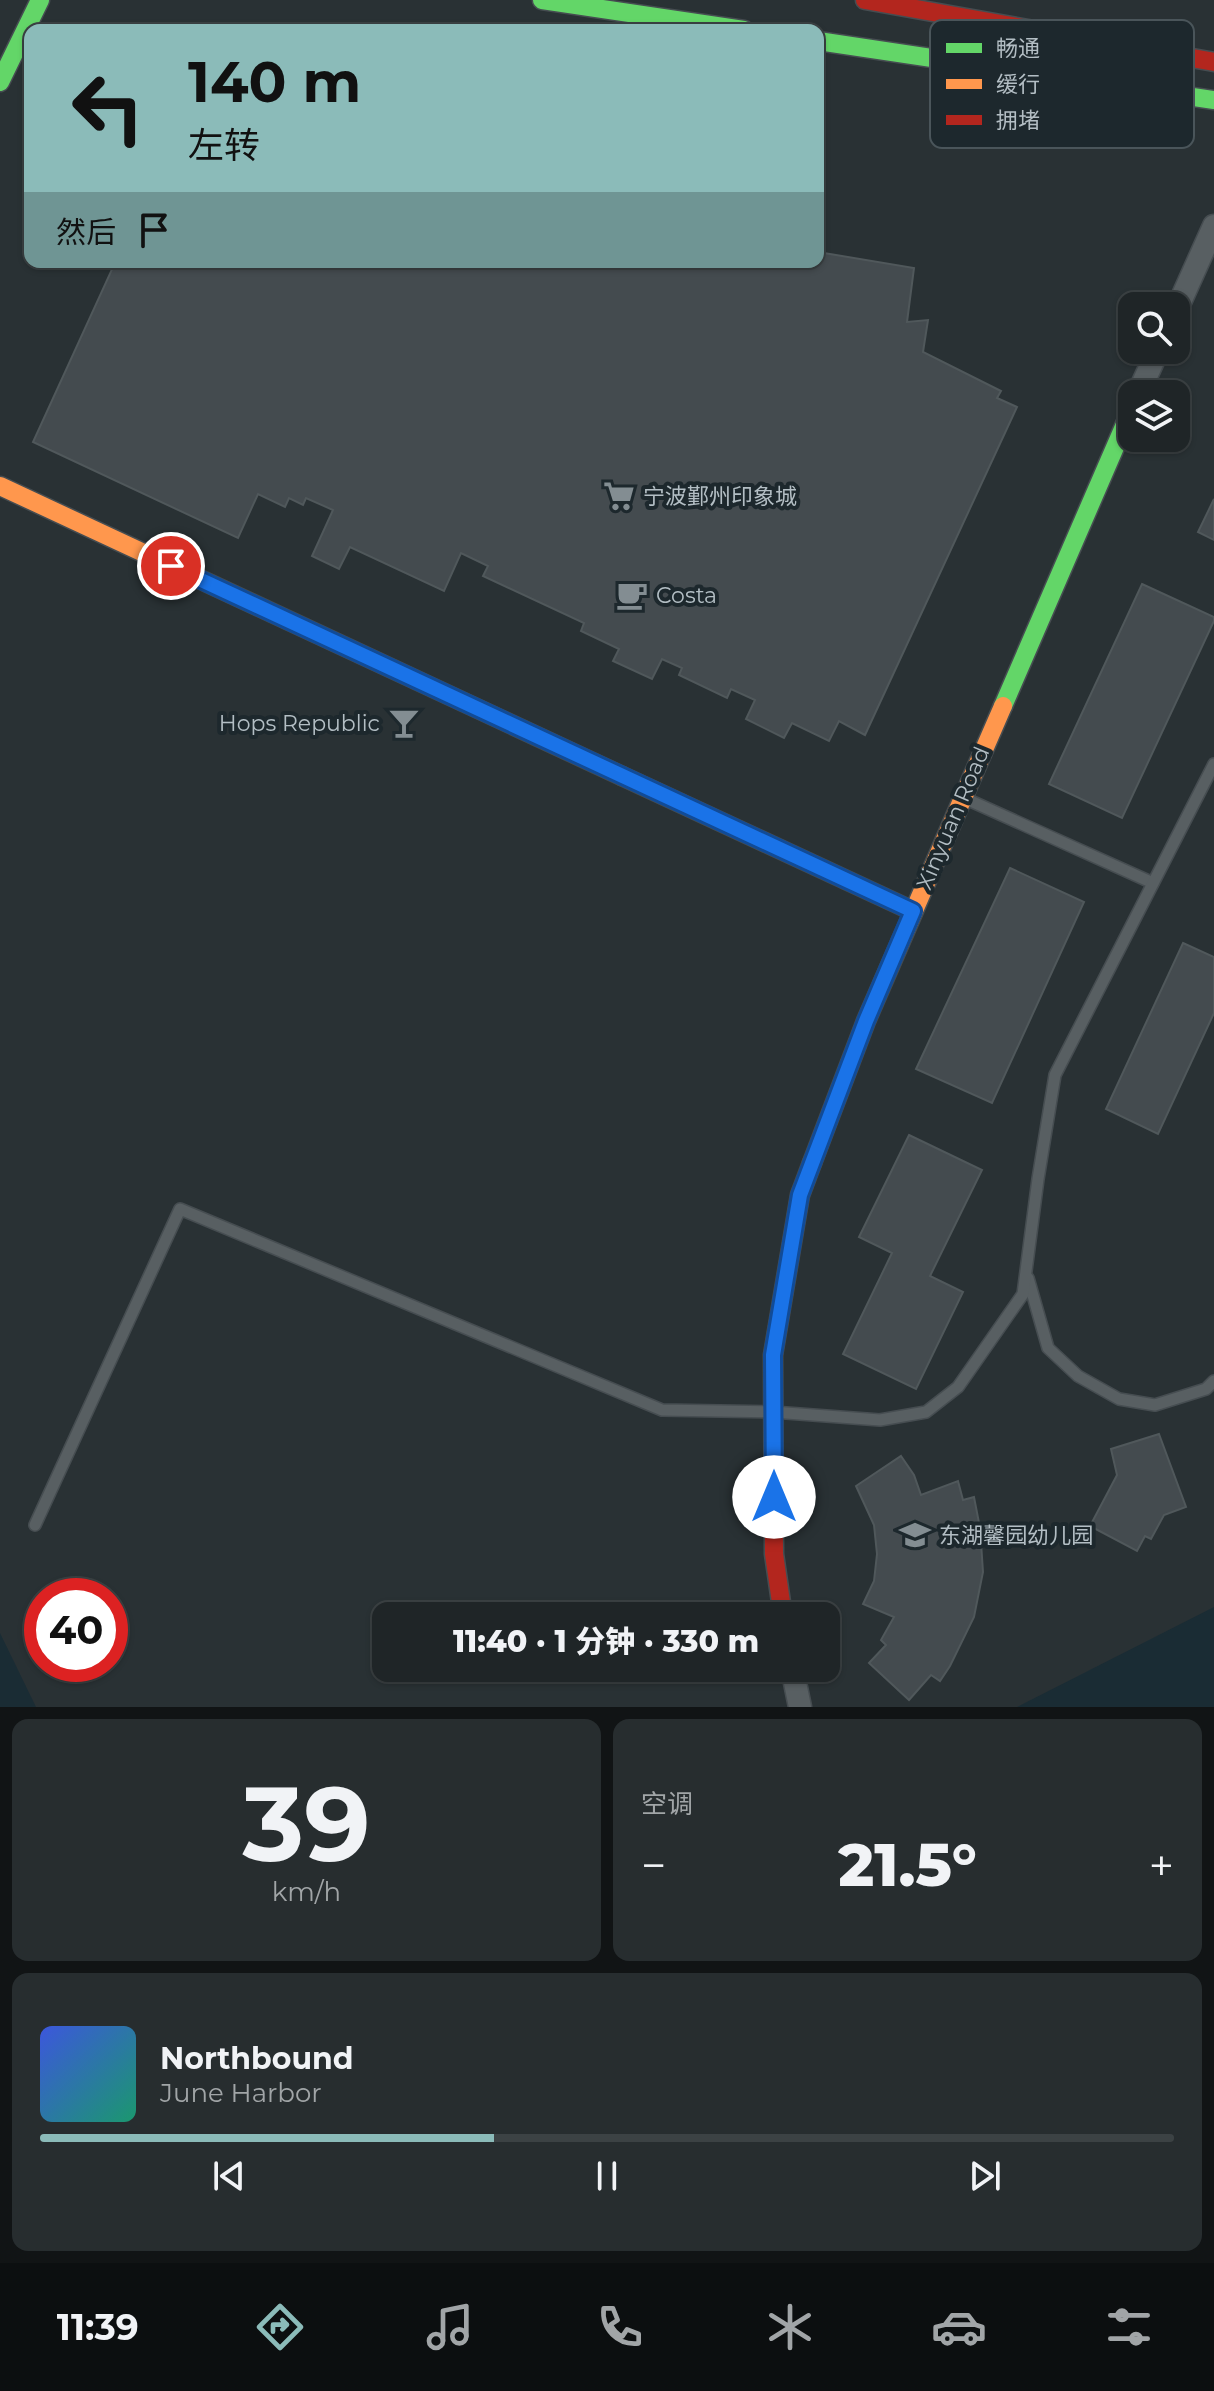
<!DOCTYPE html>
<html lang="zh">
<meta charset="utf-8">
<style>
body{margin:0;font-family:Montserrat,"Noto Sans SC",sans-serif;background:#272d2f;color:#f1f3f6;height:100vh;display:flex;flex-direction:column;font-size:30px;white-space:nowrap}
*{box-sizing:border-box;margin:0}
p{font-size:26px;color:#a1a5a7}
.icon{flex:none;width:44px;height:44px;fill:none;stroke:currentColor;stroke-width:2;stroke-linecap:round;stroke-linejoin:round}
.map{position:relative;height:1707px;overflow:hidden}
.panel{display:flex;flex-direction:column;gap:12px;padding:12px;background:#111415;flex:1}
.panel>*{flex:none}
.top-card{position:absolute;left:24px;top:24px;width:800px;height:244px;border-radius:16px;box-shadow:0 2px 6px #0004,0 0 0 2px #3c4244;background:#8bbbb9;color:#111;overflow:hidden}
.buttons{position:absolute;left:1118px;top:292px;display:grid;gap:16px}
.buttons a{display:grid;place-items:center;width:72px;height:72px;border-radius:16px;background:#1f2527;box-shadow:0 2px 6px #0004,0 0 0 2px #3c4244;font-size:40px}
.speed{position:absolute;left:24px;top:1578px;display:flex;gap:16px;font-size:40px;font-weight:700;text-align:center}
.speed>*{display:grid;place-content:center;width:104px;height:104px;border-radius:50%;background:#1f2527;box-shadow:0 2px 6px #0004,0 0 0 2px #3c4244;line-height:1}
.speed .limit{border:12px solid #d22;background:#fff;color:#111}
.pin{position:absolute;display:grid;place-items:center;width:68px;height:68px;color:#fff;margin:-34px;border:4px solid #fff;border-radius:50%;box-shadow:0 2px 8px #0007}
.me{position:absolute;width:88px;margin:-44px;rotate:0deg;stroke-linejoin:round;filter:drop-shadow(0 0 6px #0008)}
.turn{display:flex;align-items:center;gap:28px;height:168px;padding:0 32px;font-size:36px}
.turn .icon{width:104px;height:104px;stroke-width:2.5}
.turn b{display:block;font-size:56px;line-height:68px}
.then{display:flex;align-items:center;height:76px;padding:0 32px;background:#0003;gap:16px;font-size:30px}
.big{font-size:60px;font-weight:800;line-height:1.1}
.panel .card{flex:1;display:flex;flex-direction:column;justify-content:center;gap:12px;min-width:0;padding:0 28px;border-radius:16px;background:#272d2f}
.panel .dial{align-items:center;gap:0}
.dial b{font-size:104px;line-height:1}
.song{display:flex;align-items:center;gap:24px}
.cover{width:96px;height:96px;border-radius:12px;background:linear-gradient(135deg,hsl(230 70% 55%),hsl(160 70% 35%))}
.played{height:8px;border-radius:4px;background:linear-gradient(90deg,#8bbbb9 40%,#3c4244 40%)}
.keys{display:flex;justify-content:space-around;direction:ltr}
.heat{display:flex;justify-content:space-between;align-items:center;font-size:44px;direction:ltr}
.panel .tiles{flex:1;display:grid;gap:12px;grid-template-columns:1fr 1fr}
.card:last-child{grid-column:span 2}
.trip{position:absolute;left:372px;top:1602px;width:468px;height:80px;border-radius:16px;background:#1f2527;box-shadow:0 2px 6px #0004,0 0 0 2px #3c4244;font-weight:800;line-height:80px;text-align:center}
.dock{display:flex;height:128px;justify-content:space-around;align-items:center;background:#0c0f10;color:#a1a5a7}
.dock .icon{width:56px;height:56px}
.dock .current{color:#8bbbb9}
.dock b{font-size:36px;color:#f1f3f6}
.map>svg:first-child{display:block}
.water{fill:#1a2c34}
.building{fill:#444b4f;stroke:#50585b;stroke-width:2}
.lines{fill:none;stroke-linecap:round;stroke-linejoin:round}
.lane-casing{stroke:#464d51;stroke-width:14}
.street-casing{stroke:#464d51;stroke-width:25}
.fast-casing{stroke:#464d51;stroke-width:21}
.slow-casing{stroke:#464d51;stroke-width:21}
.jam-casing{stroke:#464d51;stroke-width:21}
.lane{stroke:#585f62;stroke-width:11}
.street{stroke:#585f62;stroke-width:22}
.fast{stroke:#63d668;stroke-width:18}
.slow{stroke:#ff974d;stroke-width:18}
.jam{stroke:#b3261e;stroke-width:18}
.route-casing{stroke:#114b97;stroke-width:20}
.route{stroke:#1a73e8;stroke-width:14}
.labels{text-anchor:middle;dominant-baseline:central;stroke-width:8;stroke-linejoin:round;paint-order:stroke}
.poi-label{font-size:22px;fill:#b3bec4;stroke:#1d282d;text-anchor:start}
.street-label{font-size:22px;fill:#b3bec4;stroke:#1d282d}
.key{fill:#1d282d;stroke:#4a555a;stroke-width:2}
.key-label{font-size:22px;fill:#b3bec4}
</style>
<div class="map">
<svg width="1214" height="1707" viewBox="0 0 1214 1707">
<rect width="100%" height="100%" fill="#293134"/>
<g class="water">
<polygon points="1214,1607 1214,1707 1017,1707"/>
<polygon points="0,1633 36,1707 0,1707"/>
</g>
<g class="building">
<polygon points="818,252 914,268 907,322 928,320 923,352 1001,391 997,398 1017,407 865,735 839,721 829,741 792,723 784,738 746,719 755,700 731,689 727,698 679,675 682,668 662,659 652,679 613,661 619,649 581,631 584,623 483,576 488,566 461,553 444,591 350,547 339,569 312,556 333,510 306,498 303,505 289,498 285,507 258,494 238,538 33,442 114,265 109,262 818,262"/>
<polygon points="1214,499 1214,540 1198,532"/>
<polygon points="1142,584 1214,617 1214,621 1122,818 1049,784"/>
<polygon points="1010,868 1084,902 992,1103 916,1069"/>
<polygon points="1183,943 1214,957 1214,1013 1158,1134 1106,1109"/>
<polygon points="909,1135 982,1170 930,1276 963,1292 916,1389 843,1354 892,1253 859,1237"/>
<polygon points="1159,1434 1186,1507 1164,1515 1151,1539 1145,1536 1137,1551 1090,1526 1117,1475 1111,1449"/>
<polygon points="901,1456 914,1475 921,1495 958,1481 963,1500 974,1497 980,1528 983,1572 974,1617 950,1666 940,1681 931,1675 909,1700 869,1663 886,1645 881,1640 894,1617 863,1604 874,1581 877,1554 874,1525 856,1486"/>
</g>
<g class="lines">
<defs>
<g id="lane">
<polyline points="964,798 1153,883"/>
<polyline points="1028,1278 1048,1348 1078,1376 1119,1399 1155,1405 1206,1389 1214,1381"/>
<polyline points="35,1525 180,1209 662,1410 773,1412 880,1420 926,1412 958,1387 1023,1294 1038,1179 1055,1075 1214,764"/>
</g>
<g id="street">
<polyline points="1176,311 1214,226"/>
<polyline points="1138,394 1158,350"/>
<polyline points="792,1668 800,1707"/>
</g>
<g id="fast">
<polyline points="542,0 744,30"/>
<polyline points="818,41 1214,100"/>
<polyline points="0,82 40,0"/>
<polyline points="1003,706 1132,408"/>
<polyline points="622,776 913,911"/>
</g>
<g id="slow">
<polyline points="0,486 622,776"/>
<polyline points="812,1163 866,1021 1003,706"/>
</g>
<g id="jam">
<polyline points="865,0 1214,62"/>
<polyline points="783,1616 774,1554 773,1355 800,1195 812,1163"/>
</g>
</defs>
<use href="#lane" class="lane-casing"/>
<use href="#street" class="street-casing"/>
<use href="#fast" class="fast-casing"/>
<use href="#slow" class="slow-casing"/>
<use href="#jam" class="jam-casing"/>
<use href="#lane" class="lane"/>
<use href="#street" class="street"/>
<use href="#fast" class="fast"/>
<use href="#slow" class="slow"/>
<use href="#jam" class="jam"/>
</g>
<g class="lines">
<defs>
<polyline id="route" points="171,566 913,911 866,1021 800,1195 773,1355 774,1497"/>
</defs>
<use href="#route" class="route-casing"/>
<use href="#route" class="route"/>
</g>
<defs>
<symbol id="supermarket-bare" viewBox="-9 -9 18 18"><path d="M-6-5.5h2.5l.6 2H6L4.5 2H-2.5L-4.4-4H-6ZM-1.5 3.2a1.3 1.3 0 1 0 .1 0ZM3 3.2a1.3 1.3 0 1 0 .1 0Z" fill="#838d92" stroke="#1d282d" stroke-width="2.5" paint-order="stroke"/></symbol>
<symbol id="cafe-bare" viewBox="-9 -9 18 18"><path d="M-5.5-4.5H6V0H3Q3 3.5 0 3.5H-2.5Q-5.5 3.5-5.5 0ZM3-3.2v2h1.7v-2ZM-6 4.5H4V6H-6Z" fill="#838d92" stroke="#1d282d" stroke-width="2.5" paint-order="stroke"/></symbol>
<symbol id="bar-bare" viewBox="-9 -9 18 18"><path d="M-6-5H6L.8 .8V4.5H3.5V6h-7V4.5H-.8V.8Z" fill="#838d92" stroke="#1d282d" stroke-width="2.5" paint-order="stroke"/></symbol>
<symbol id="school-bare" viewBox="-9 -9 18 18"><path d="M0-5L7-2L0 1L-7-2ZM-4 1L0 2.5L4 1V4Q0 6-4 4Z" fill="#838d92" stroke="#1d282d" stroke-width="2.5" paint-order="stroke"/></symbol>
</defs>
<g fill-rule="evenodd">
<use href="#supermarket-bare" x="597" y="474" width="44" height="44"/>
<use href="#cafe-bare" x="610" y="573" width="44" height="44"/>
<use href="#bar-bare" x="382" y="701" width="44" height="44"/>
<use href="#school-bare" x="893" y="1513" width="44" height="44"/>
</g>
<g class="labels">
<g class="poi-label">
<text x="643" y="496">宁波鄞州印象城</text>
<text x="656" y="595">Costa</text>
<text x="380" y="723" text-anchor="end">Hops Republic</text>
<text x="939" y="1535">东湖馨园幼儿园</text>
</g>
<g class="street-label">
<text transform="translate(953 818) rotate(-67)">Xinyuan Road</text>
</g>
</g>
<rect x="930" y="20" width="264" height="128" rx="12" class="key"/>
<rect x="946" y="43" width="36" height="10" fill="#63d668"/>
<rect x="946" y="79" width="36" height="10" fill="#ff974d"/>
<rect x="946" y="115" width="36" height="10" fill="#b3261e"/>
<g class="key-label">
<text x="996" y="56">畅通</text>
<text x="996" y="92">缓行</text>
<text x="996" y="128">拥堵</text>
</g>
</svg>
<div class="buttons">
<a><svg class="icon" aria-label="search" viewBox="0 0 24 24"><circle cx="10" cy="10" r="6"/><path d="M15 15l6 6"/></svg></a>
<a><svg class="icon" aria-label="layers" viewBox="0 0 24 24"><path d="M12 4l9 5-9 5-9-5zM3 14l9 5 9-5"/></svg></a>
</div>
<div class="speed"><div class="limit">40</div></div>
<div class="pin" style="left:171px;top:566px;background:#d93025"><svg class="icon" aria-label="arrive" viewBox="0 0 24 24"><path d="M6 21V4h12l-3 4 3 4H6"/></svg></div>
<svg class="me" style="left:774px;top:1497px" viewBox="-20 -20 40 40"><circle r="19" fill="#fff"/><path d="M0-13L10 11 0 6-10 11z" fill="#1a73e8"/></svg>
<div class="trip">11:40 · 1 分钟 · 330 m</div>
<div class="top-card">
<div class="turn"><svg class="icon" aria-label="left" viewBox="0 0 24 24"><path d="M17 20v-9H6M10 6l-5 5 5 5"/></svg><div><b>140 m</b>左转</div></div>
<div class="then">然后<svg class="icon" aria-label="arrive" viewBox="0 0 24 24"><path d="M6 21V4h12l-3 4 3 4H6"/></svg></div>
</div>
</div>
<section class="panel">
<div class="tiles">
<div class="card dial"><b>39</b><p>km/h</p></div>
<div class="card"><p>空调</p>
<div class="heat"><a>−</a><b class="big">21.5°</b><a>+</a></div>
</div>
<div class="card">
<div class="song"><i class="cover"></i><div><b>Northbound</b><p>June Harbor</p></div></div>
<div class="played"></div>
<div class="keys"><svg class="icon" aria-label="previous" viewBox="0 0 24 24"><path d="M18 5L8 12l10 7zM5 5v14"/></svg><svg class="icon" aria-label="pause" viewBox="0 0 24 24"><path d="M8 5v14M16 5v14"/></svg><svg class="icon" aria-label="next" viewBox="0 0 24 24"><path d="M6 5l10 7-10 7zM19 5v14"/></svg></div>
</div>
</div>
</section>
<nav class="dock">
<b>11:39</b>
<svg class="icon current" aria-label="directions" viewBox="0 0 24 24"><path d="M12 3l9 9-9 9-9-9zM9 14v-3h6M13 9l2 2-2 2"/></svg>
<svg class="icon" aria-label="music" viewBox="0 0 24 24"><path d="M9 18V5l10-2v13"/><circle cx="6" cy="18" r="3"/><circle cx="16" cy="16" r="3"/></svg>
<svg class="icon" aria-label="phone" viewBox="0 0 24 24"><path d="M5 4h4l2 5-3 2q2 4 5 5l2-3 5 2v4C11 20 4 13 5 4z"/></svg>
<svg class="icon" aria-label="climate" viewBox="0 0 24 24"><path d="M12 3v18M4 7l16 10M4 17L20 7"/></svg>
<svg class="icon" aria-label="car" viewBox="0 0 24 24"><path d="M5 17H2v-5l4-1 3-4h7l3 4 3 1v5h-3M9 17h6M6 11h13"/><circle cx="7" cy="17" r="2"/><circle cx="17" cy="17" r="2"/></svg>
<svg class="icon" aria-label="filters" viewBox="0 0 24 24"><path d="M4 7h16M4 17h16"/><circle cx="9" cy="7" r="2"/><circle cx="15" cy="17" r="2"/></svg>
</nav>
